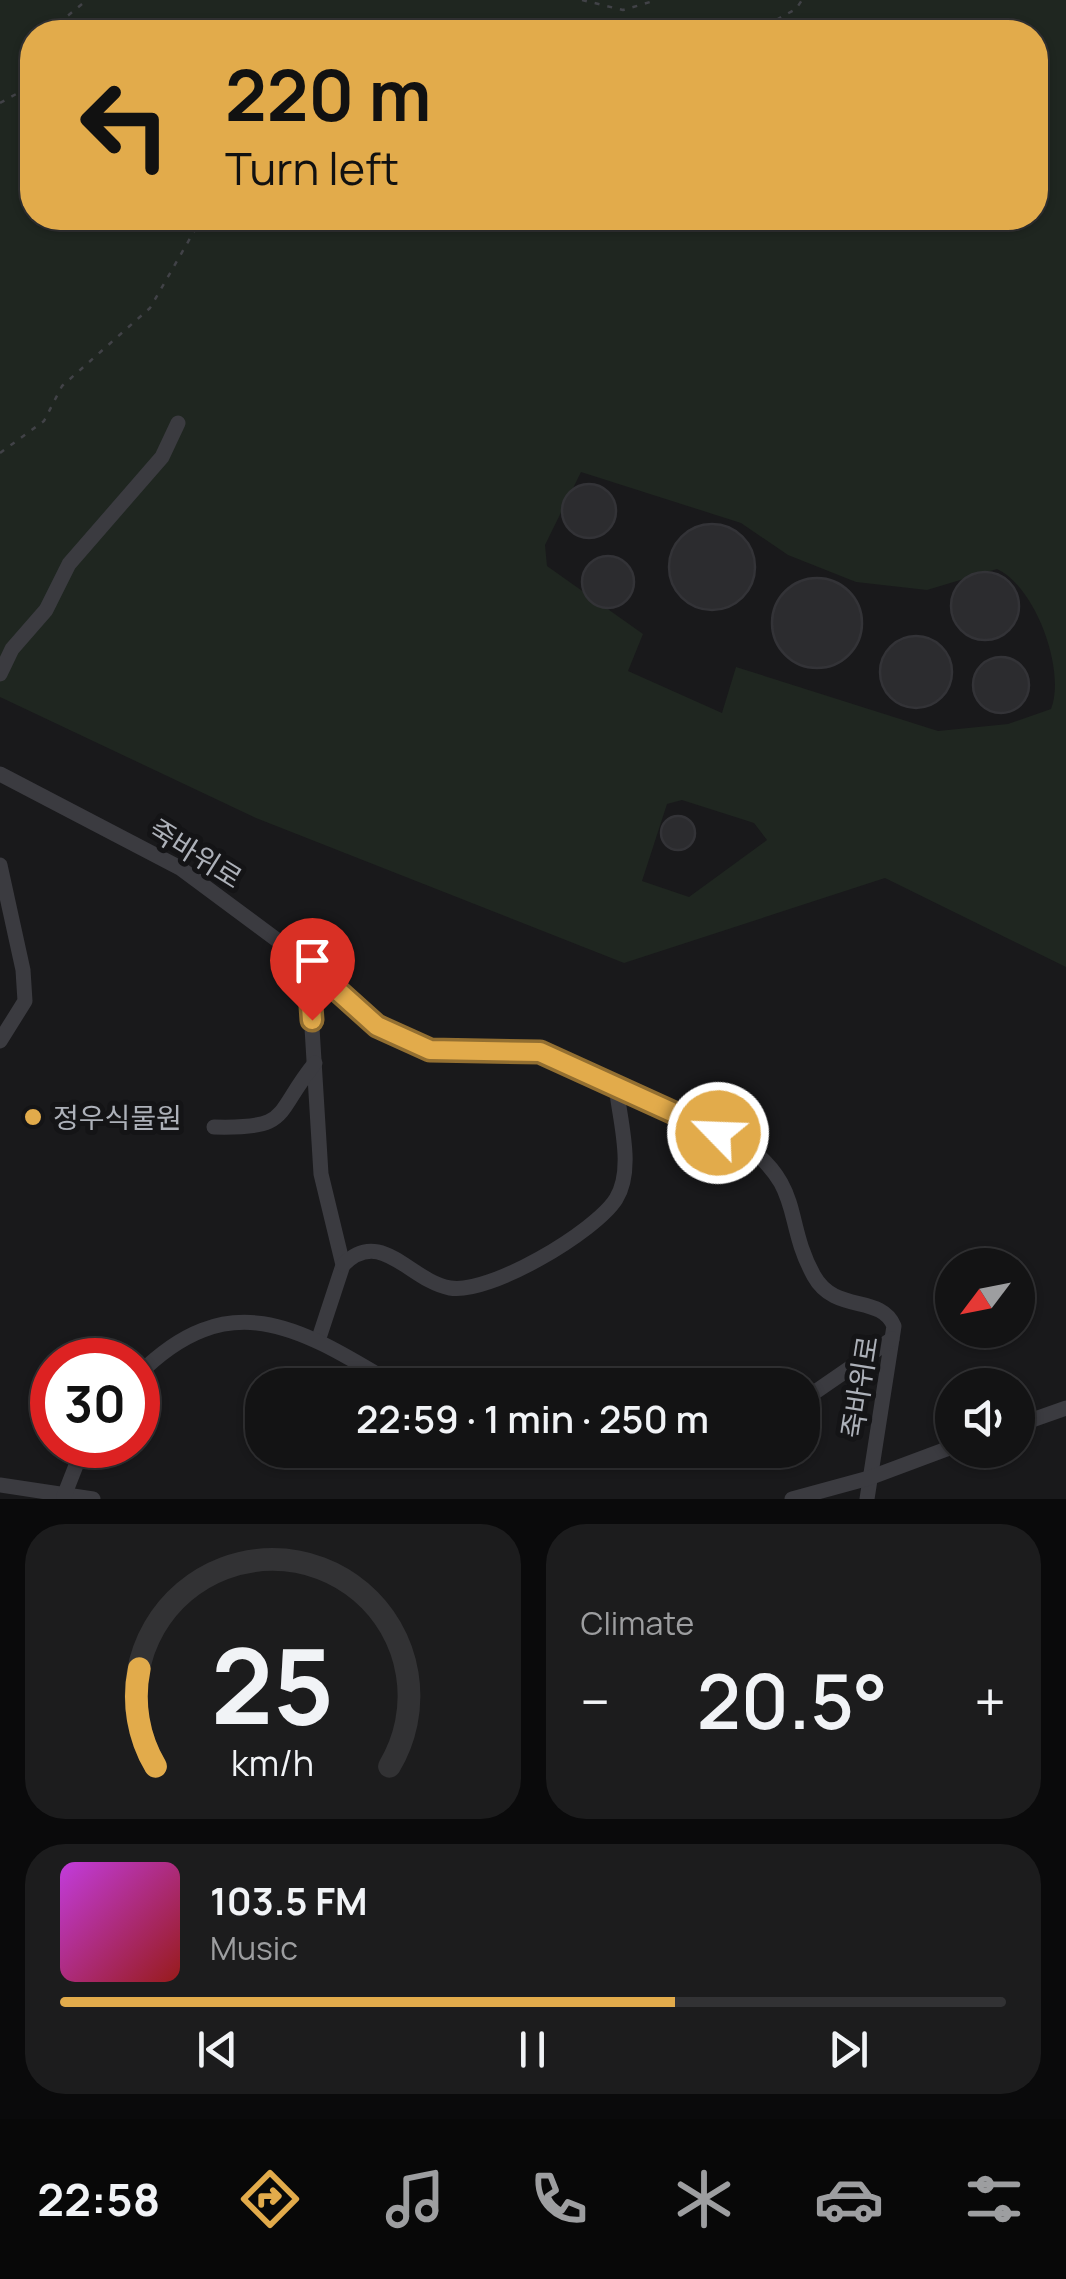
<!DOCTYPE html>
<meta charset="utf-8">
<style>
body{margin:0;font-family:Manrope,"Noto Sans KR",sans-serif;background:#1c1c1d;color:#f1f3f6;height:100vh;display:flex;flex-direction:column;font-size:38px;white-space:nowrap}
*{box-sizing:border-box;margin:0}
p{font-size:32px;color:#9d9ea0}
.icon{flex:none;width:55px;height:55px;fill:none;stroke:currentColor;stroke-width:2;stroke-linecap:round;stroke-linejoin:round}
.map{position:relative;height:1499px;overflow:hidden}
.sheet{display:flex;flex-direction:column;gap:25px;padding:25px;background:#0a0a0b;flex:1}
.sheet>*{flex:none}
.hud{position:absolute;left:20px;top:20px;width:1028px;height:210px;border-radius:40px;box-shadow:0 2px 8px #0004,0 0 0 2px #323234;background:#e2ab4b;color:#111;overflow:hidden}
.needle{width:65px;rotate:238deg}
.fabs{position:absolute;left:935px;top:1248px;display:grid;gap:20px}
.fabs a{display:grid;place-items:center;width:100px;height:100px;border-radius:50%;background:#131314;box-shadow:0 2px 8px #0004,0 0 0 2px #323234;font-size:50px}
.speed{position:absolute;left:30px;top:1338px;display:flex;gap:20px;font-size:50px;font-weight:700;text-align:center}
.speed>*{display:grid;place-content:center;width:130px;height:130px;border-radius:50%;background:#131314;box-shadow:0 2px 8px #0004,0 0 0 2px #323234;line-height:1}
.speed .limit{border:15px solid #d22;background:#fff;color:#111}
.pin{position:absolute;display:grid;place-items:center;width:85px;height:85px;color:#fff;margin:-102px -42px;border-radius:50% 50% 50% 0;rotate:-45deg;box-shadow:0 0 10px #0007}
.pin .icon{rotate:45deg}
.me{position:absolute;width:110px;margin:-55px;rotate:294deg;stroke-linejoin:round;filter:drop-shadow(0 0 8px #0008)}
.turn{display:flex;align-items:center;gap:35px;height:210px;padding:0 40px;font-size:45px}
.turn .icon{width:130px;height:130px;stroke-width:2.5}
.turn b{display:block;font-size:70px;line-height:85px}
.big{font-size:75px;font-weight:600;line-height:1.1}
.sheet .tile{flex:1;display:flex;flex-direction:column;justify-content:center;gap:15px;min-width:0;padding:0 35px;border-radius:40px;background:#1c1c1d}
.sheet .dial{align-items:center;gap:0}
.dial svg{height:260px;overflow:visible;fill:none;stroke:#323234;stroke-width:7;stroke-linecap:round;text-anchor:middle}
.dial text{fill:#f1f3f6;stroke:none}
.song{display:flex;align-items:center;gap:30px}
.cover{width:120px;height:120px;border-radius:15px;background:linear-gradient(135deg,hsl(290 70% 55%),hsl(0 70% 35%))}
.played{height:10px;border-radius:5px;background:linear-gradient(90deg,#e2ab4b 65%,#323234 65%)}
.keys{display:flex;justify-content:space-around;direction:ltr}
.heat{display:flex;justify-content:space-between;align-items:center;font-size:55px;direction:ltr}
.sheet .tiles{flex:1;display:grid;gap:25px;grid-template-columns:1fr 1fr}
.tile:last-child{grid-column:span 2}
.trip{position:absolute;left:245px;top:1368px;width:575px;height:100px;border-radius:40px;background:#131314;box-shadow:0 2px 8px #0004,0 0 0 2px #323234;font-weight:600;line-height:100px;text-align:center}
.tabs{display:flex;height:160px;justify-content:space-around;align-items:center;background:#080808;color:#9d9ea0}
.tabs .icon{width:70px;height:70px}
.tabs .current{color:#e2ab4b}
.tabs b{font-size:45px;color:#f1f3f6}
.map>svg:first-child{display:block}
.green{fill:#1f2620;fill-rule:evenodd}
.building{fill:#2c2c2f;stroke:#333337;stroke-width:2.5}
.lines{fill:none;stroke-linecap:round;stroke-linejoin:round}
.path{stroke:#414247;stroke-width:2.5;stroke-dasharray:5 8;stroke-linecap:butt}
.minor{stroke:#3b3b40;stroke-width:15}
.route-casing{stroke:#936f31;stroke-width:25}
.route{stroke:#e2ab4b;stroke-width:18}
.poi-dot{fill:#e2ab4b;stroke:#141416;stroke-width:4}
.labels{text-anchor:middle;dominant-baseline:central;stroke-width:10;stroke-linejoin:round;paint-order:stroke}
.street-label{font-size:28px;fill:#adb1b9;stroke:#141416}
.poi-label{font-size:28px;fill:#adb1b9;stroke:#141416;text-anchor:start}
</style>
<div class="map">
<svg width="1066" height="1499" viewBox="0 0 1066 1499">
<rect width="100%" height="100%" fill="#19191b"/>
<path class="green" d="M0,0H1066V967L885,878L624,963L256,818L0,697ZM32,32H1035V218H32ZM581,472L741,523L788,555L856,582L927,590L997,569C1036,587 1066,671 1051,709L1008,724L938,731L736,667L722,713L628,671L643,634L547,566L545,545ZM682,800L754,823L767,840L689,897L642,881L667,804Z"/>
<g class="building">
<circle cx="589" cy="511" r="27"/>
<circle cx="712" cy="567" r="43"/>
<circle cx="608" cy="582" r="26"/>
<circle cx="985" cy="606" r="34"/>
<circle cx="817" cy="623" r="45"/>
<circle cx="916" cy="672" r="36"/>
<circle cx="1001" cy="685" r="28"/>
<circle cx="678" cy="833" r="17"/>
</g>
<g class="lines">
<g class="path">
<polyline points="582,0 623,10 657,0"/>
<polyline points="48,32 87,0"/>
<polyline points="754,32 796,9 802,0"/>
<polyline points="0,103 18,93 32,69"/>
<polyline points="0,453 44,421 62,386 150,308 200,221 211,218"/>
</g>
<g class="minor">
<polyline points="0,674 12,649 46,610 69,564 162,457 178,423"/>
<path d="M0,774L180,868L308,963L377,1026L431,1051L540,1052L743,1143C805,1188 783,1220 814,1276C835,1314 881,1294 894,1326L867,1499"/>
<polyline points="0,865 23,970 25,1001 0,1041"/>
<polyline points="308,963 321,1174 343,1265 318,1341"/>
<path d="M214,1127C292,1129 273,1115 315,1063"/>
<path d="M343,1265C381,1226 410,1281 450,1288C489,1295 595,1232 616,1199C635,1169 619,1118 616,1085"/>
<path d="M138,1375C230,1283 300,1328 395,1385"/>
<polyline points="622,1385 646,1375 687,1385"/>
<polyline points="802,1401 892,1339"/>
<polyline points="1018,1425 1066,1408"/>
<polyline points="0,1485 93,1499"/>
<polyline points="64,1496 84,1445"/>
<polyline points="792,1499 869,1478 952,1447"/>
</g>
</g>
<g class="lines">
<defs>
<polyline id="route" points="312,1020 308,964 377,1026 430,1050 540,1052 718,1133"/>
</defs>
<use href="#route" class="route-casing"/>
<use href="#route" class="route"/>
</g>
<circle class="poi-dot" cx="33" cy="1117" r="10"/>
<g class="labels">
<g class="street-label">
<text transform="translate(196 853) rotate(32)">죽바위로</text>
<text transform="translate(859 1387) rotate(-81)">죽바위로</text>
</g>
<g class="poi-label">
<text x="53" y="1117">정우식물원</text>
</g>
</g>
</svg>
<div class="fabs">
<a><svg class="needle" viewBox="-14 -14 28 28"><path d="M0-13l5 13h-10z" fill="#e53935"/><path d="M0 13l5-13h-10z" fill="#9d9ea0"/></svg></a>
<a><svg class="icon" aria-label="sound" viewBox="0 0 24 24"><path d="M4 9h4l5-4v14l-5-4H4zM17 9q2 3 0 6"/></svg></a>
</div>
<div class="speed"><div class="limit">30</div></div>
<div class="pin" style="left:312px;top:1020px;background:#d93025"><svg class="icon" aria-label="arrive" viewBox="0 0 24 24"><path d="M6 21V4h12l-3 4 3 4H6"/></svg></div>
<svg class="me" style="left:718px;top:1133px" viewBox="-20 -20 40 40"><circle r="17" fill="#e2ab4b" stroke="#fff" stroke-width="3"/><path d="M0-11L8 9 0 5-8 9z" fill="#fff"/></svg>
<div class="trip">22:59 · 1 min · 250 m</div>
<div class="hud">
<div class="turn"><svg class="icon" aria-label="left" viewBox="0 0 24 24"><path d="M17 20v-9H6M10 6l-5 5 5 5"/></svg><div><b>220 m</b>Turn left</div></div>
</div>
</div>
<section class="sheet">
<div class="tiles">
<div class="tile dial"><svg viewBox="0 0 100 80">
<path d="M14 69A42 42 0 1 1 86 69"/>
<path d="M14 69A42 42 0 0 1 9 39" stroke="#e2ab4b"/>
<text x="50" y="56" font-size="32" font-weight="700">25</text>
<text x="50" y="72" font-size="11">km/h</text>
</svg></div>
<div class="tile"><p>Climate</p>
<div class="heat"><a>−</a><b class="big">20.5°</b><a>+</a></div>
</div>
<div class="tile">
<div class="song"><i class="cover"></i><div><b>103.5 FM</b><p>Music</p></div></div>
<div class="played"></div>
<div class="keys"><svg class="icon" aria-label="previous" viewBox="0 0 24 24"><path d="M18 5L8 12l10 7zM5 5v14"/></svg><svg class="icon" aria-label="pause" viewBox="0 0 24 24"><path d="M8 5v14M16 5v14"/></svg><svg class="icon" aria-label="next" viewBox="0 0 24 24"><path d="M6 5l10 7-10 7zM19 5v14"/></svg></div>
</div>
</div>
</section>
<nav class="tabs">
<b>22:58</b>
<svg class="icon current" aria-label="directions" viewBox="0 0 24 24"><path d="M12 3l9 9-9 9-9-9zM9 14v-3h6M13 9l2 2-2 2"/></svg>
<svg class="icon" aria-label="music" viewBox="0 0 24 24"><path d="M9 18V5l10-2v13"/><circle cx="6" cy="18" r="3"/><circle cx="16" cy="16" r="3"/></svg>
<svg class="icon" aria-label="phone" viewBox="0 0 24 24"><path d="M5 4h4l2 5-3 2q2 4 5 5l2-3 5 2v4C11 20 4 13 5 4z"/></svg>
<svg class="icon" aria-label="climate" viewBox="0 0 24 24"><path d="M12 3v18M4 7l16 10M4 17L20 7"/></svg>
<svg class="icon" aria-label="car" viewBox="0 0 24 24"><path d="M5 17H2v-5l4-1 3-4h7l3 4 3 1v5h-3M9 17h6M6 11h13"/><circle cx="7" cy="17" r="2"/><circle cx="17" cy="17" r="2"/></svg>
<svg class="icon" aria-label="filters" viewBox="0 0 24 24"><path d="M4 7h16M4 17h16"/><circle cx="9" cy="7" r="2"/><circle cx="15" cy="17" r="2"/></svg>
</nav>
